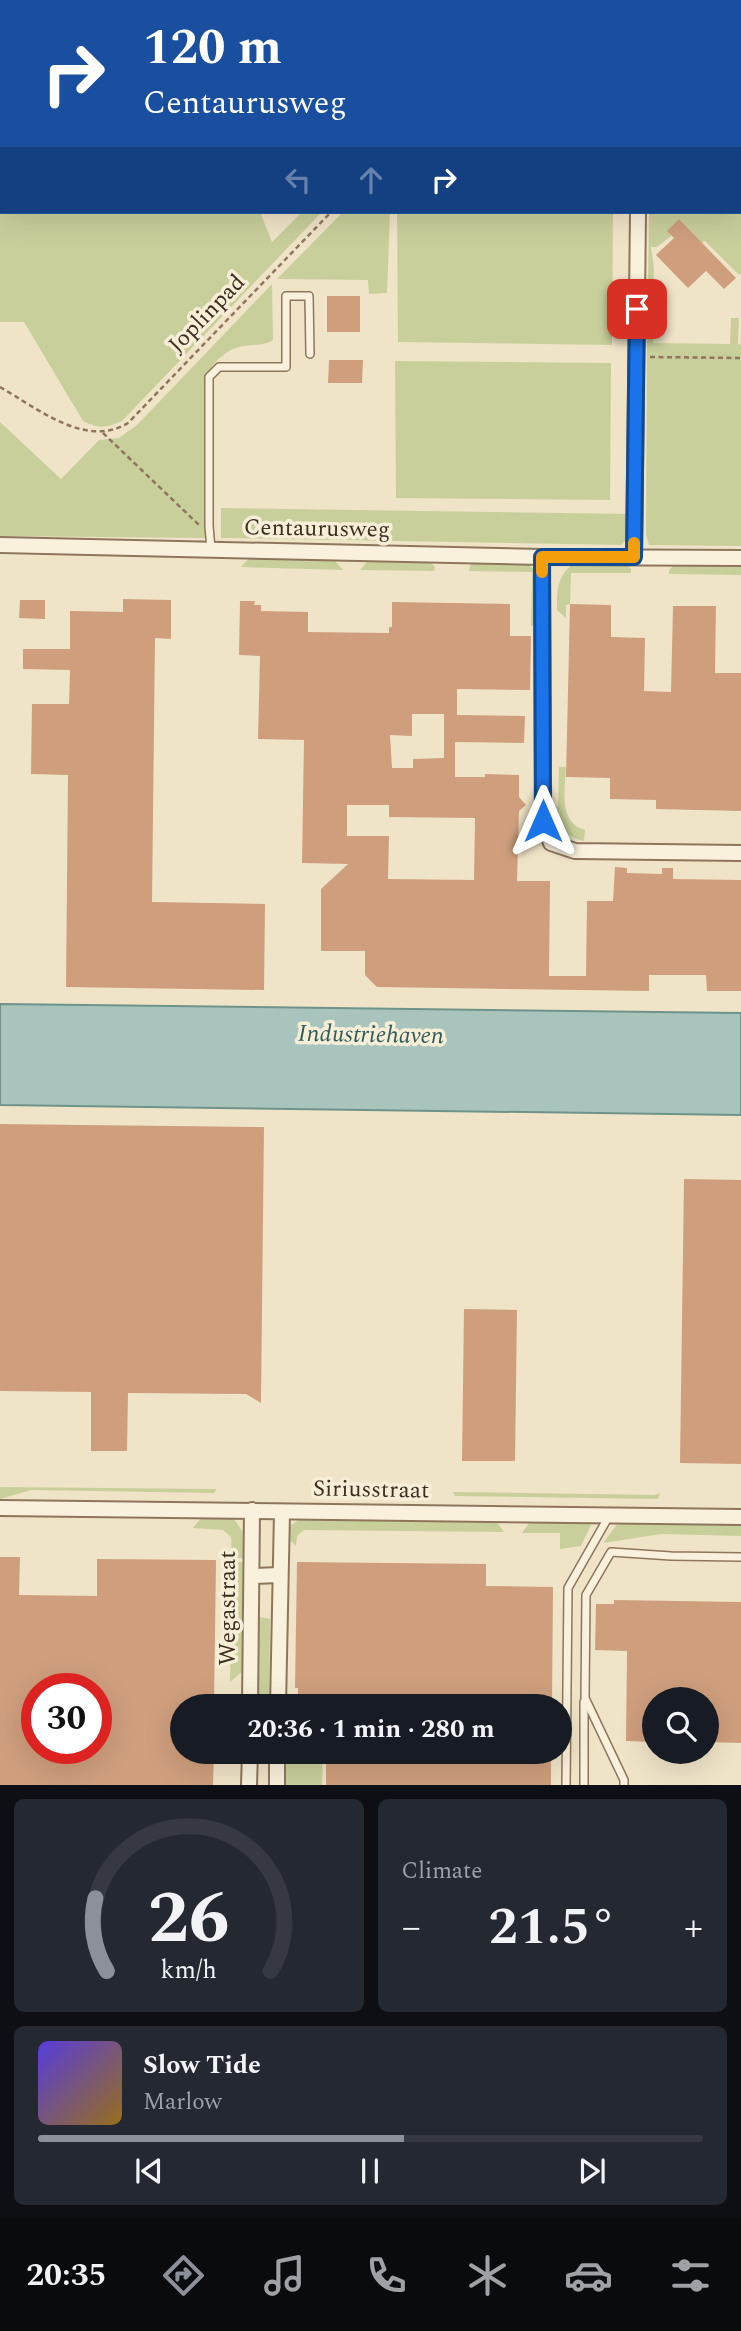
<!DOCTYPE html>
<meta charset="utf-8">
<style>
body{margin:0;font-family:Spectral,serif;background:#242831;color:#f1f3f6;height:100vh;display:flex;flex-direction:column;font-size:26px;white-space:nowrap}
*{box-sizing:border-box;margin:0}
p{font-size:23px;color:#9ea1a6}
.icon{flex:none;width:38px;height:38px;fill:none;stroke:currentColor;stroke-width:2;stroke-linecap:round;stroke-linejoin:round}
.map{position:relative;height:1785px;overflow:hidden}
.sheet{display:flex;flex-direction:column;gap:14px;padding:14px;background:#0d0f14;flex:1}
.sheet>*{flex:none}
.top-card{position:absolute;left:0px;top:0px;width:742px;height:214px;box-shadow:0 7px 28px #0002;background:#1a4fa0;color:#fff;overflow:hidden}
.controls{position:absolute;left:642px;top:1687px;display:grid;gap:14px}
.controls a{display:grid;place-items:center;width:77px;height:77px;border-radius:50%;background:#171b24;box-shadow:0 7px 28px #0002;font-size:35px}
.speed{position:absolute;left:21px;top:1673px;display:flex;gap:14px;font-size:35px;font-weight:700;text-align:center}
.speed>*{display:grid;place-content:center;width:91px;height:91px;border-radius:50%;background:#171b24;box-shadow:0 7px 28px #0002;line-height:1}
.speed .limit{border:10px solid #d22;background:#fff;color:#111}
.pin{position:absolute;display:grid;place-items:center;width:60px;height:60px;color:#fff;margin:-30px;border-radius:14px;box-shadow:0 4px 10px #0006}
.me{position:absolute;width:77px;margin:-38px;rotate:0deg;stroke-linejoin:round;filter:drop-shadow(0 0 5px #0008)}
.turn{display:flex;align-items:center;gap:24px;height:147px;padding:0 28px;font-size:32px}
.turn .icon{width:91px;height:91px;stroke-width:2.5}
.turn b{display:block;font-size:49px;line-height:60px}
.lanes{display:flex;align-items:center;height:66px;padding:0 28px;background:#0003;justify-content:center;gap:35px;direction:ltr}
.lanes .off{opacity:.35}
.big{font-size:52px;font-weight:700;line-height:1.1}
.sheet .tile{flex:1;display:flex;flex-direction:column;justify-content:center;gap:10px;min-width:0;padding:0 24px;border-radius:10px;background:#242831}
.sheet .dial{align-items:center;gap:0}
.dial svg{height:182px;overflow:visible;fill:none;stroke:#363941;stroke-width:7;stroke-linecap:round;text-anchor:middle}
.dial text{fill:#f1f3f6;stroke:none}
.song{display:flex;align-items:center;gap:21px}
.cover{width:84px;height:84px;border-radius:10px;background:linear-gradient(135deg,hsl(250 70% 55%),hsl(40 70% 35%))}
.played{height:7px;border-radius:4px;background:linear-gradient(90deg,#8c9099 55%,#363941 55%)}
.keys{display:flex;justify-content:space-around;direction:ltr}
.heat{display:flex;justify-content:space-between;align-items:center;font-size:38px;direction:ltr}
.sheet .tiles{flex:1;display:grid;gap:14px;grid-template-columns:1fr 1fr}
.tile:last-child{grid-column:span 2}
.trip{position:absolute;left:170px;top:1694px;width:402px;height:70px;border-radius:35px;background:#171b24;box-shadow:0 7px 28px #0002;font-weight:700;line-height:70px;text-align:center}
.tab-bar{display:flex;height:112px;justify-content:space-around;align-items:center;background:#090b0e;color:#9ea1a6}
.tab-bar .icon{width:49px;height:49px}
.tab-bar .on{color:#8c9099}
.tab-bar b{font-size:32px;color:#f1f3f6}
.map>svg:first-child{display:block}
.green{fill:#c9cf9b}
.water{fill:#a9c4bc;stroke:#6f938a;stroke-width:2}
.building{fill:#cf9f7d;fill-rule:evenodd}
.lines{fill:none;stroke-linecap:round;stroke-linejoin:round}
.lane-casing{stroke:#8d765c;stroke-width:10}
.street-casing{stroke:#8d765c;stroke-width:18}
.path{stroke:#8d765c;stroke-width:2.5;stroke-dasharray:5 3.5;stroke-linecap:butt}
.lane{stroke:#faf1dc;stroke-width:7}
.street{stroke:#faf1dc;stroke-width:14}
.route-casing{stroke:#114b97;stroke-width:18}
.route{stroke:#1a73e8;stroke-width:12}
.slow{stroke:#f59e0b;stroke-width:12}
.labels{text-anchor:middle;dominant-baseline:central;stroke-width:7;stroke-linejoin:round;paint-order:stroke}
.street-label{font-size:23px;fill:#3d2e20;stroke:#f7eed8}
.water-label{font-size:24px;font-style:italic;fill:#2f5d5a;stroke:#f7eed8}
</style>
<div class="map">
<svg width="741" height="1785" viewBox="0 0 741 1785">
<rect width="100%" height="100%" fill="#f0e4c8"/>
<g class="green">
<path d="M0,0L174,2H2V212H260L272,242L302,212H322L122,421C106,428 98,429 83,421L24,322H0Z"/>
<path d="M741,162V273L739,275L705,241L702,243L679,219L672,235L657,247H651L654,268L652,308L648,309C640,303 645,291 648,284L649,212H740Z"/>
<polygon points="343,212 390,212 387,293 369,294 368,280 277,279"/>
<polygon points="397,212 613,212 612,345 398,342"/>
<path d="M272,284L273,340C264,346 255,344 245,346C229,347 216,360 208,372L205,538L0,536V422L61,479L99,440L119,438L137,425Z"/>
<polygon points="648,317 653,319 653,343 730,344 731,318 739,318 738,344 741,345 741,546 649,545 646,535 647,338 644,323"/>
<polygon points="395,361 611,363 610,500 396,498"/>
<polygon points="221,508 633,514 631,536 621,545 221,538"/>
<polygon points="252,555 331,556 343,570 241,567"/>
<polygon points="372,556 425,557 435,567 434,571 360,570"/>
<path d="M472,558C493,559 520,554 536,571L537,626H531L532,572L469,571Z"/>
<path d="M622,560L631,569V573H571L570,604L566,605V618L557,610C557,590 557,574 576,562Z"/>
<polygon points="678,561 741,561 741,575 669,574 669,570"/>
<path d="M559,767H566C565,788 558,823 585,830L584,841C566,837 556,825 554,807L558,806Z"/>
<polygon points="0,1487 216,1489 216,1490 214,1493 31,1490 0,1499"/>
<polygon points="453,1492 655,1495 660,1493 658,1499 455,1496"/>
<polygon points="202,1517 234,1519 243,1532 245,1558 232,1558 231,1537 223,1530 193,1528"/>
<polygon points="300,1519 496,1521 504,1532 304,1530 297,1536 296,1546 286,1536 291,1525"/>
<polygon points="530,1522 589,1522 591,1525 581,1546 560,1549 560,1533 522,1533"/>
<polygon points="618,1523 741,1525 741,1536 661,1534 603,1543"/>
<polygon points="232,1562 245,1562 243,1671 230,1682"/>
<polygon points="261,1617 270,1619 269,1706 258,1706 259,1619"/>
<polygon points="283,1752 323,1752 322,1785 283,1785"/>
</g>
<polygon class="water" points="0,1004 741,1013 741,1115 0,1105"/>
<g class="building">
<polygon points="679,219 736,278 724,289 706,271 688,288 656,255 674,238 667,231"/>
<rect x="327" y="296" width="33" height="36"/>
<polygon points="329,360 363,360 362,383 328,383"/>
<polygon points="123,599 171,600 171,639 155,638 152,902 265,904 264,990 66,987 68,775 31,774 32,704 69,704 70,670 23,669 23,649 70,649 70,611 123,612"/>
<polygon points="20,600 45,600 45,619 19,618"/>
<path d="M240,601H255L254,605H261V611L308,612V632L389,633V627H392V602L510,604V636H531L530,690L457,689V715L525,716L524,743L455,742V777H485V774L519,775V797L526,805L519,811L517,881H550L549,976H586L587,901H613L615,867L627,868V873L662,874V868H673V879L741,880V991H707L706,975H649V991L377,987L365,975V951H321V889L348,864L302,863L304,740L258,739L260,656L239,655ZM412,714H444V758L413,759V768H392L390,735L412,736ZM347,805H389V817L475,818L474,880L388,879L389,836H347Z"/>
<polygon points="570,604 611,605 611,637 645,638 644,691 671,692 673,606 716,606 715,673 741,673 741,811 656,809 656,800 610,799 610,778 566,777"/>
<polygon points="0,1124 264,1127 261,1403 246,1394 128,1393 127,1451 91,1451 91,1392 0,1391"/>
<polygon points="684,1179 741,1180 741,1464 680,1463"/>
<polygon points="464,1309 517,1310 515,1461 462,1461"/>
<path d="M0,1557H20L19,1595L97,1596V1559L216,1560L214,1706H182V1752H214L213,1785H0ZM37,1689H96V1748H37Z"/>
<polygon points="297,1562 486,1564 486,1586 553,1587 552,1706 298,1706 298,1688 295,1688"/>
<polygon points="614,1600 741,1602 741,1743 707,1742 707,1699 654,1699 654,1742 626,1741 627,1651 595,1650 596,1604 614,1604"/>
<rect x="326" y="1752" width="225" height="33"/>
</g>
<g class="lines">
<defs>
<g id="lane">
<polyline points="211,549 209,526 209,377 219,367 286,367 286,296 309,296 310,354"/>
<polyline points="566,1785 568,1588 609,1516"/>
<polyline points="584,1785 584,1702"/>
<polyline points="624,1785 624,1780 585,1698 586,1595 611,1552 671,1556 741,1557"/>
</g>
<g id="street">
<polyline points="229,0 230,2"/>
<polyline points="407,2 411,0"/>
<polyline points="0,545 542,557 741,558"/>
<polyline points="542,557 543,821 551,843 575,851 741,853"/>
<polyline points="634,557 638,212"/>
<polyline points="0,1508 741,1517"/>
<polyline points="252,1576 280,1575"/>
<polyline points="250,1706 252,1510"/>
<polyline points="278,1706 282,1512"/>
<polyline points="249,1785 250,1752"/>
<polyline points="277,1785 277,1752"/>
</g>
</defs>
<use href="#lane" class="lane-casing"/>
<use href="#street" class="street-casing"/>
<g class="path">
<polyline points="530,2 532,0"/>
<polyline points="650,357 741,358"/>
<path d="M0,387C37,408 86,449 128,423L331,212"/>
<polyline points="103,433 199,525"/>
</g>
<use href="#lane" class="lane"/>
<use href="#street" class="street"/>
</g>
<g class="lines">
<defs>
<polyline id="route" points="543,821 542,557 634,557 637,309"/>
</defs>
<use href="#route" class="route-casing"/>
<use href="#route" class="route"/>
<polyline class="slow" points="542,572 542,557 634,557 634,543"/>
</g>
<g class="labels">
<g class="street-label">
<text transform="translate(207 314) rotate(-46)">Joplinpad</text>
<text transform="translate(317 529) rotate(1)">Centaurusweg</text>
<text transform="translate(371 1490) rotate(1)">Siriusstraat</text>
<text transform="translate(228 1608) rotate(-90)">Wegastraat</text>
</g>
<g class="water-label">
<text transform="translate(371 1035) rotate(1)">Industriehaven</text>
</g>
</g>
</svg>
<div class="controls">
<a><svg class="icon" aria-label="search" viewBox="0 0 24 24"><circle cx="10" cy="10" r="6"/><path d="M15 15l6 6"/></svg></a>
</div>
<div class="speed"><div class="limit">30</div></div>
<div class="pin" style="left:637px;top:309px;background:#d93025"><svg class="icon" aria-label="arrive" viewBox="0 0 24 24"><path d="M6 21V4h12l-3 4 3 4H6"/></svg></div>
<svg class="me" style="left:543px;top:821px" viewBox="-20 -20 40 40"><path d="M0-17L14 15 0 8-14 15z" fill="#1a73e8" stroke="#fff" stroke-width="4"/></svg>
<div class="trip">20:36 · 1 min · 280 m</div>
<div class="top-card">
<div class="turn"><svg class="icon" aria-label="right" viewBox="0 0 24 24"><path d="M7 20v-9h11M14 6l5 5-5 5"/></svg><div><b>120 m</b>Centaurusweg</div></div>
<div class="lanes"><svg class="icon off" aria-label="left" viewBox="0 0 24 24"><path d="M17 20v-9H6M10 6l-5 5 5 5"/></svg><svg class="icon off" aria-label="ahead" viewBox="0 0 24 24"><path d="M12 20V5M6 11l6-6 6 6"/></svg><svg class="icon" aria-label="right" viewBox="0 0 24 24"><path d="M7 20v-9h11M14 6l5 5-5 5"/></svg></div>
</div>
</div>
<section class="sheet">
<div class="tiles">
<div class="tile dial"><svg viewBox="0 0 100 80">
<path d="M14 69A42 42 0 1 1 86 69"/>
<path d="M14 69A42 42 0 0 1 9 37" stroke="#8c9099"/>
<text x="50" y="56" font-size="32" font-weight="700">26</text>
<text x="50" y="72" font-size="11">km/h</text>
</svg></div>
<div class="tile"><p>Climate</p>
<div class="heat"><a>−</a><b class="big">21.5°</b><a>+</a></div>
</div>
<div class="tile">
<div class="song"><i class="cover"></i><div><b>Slow Tide</b><p>Marlow</p></div></div>
<div class="played"></div>
<div class="keys"><svg class="icon" aria-label="previous" viewBox="0 0 24 24"><path d="M18 5L8 12l10 7zM5 5v14"/></svg><svg class="icon" aria-label="pause" viewBox="0 0 24 24"><path d="M8 5v14M16 5v14"/></svg><svg class="icon" aria-label="next" viewBox="0 0 24 24"><path d="M6 5l10 7-10 7zM19 5v14"/></svg></div>
</div>
</div>
</section>
<nav class="tab-bar">
<b>20:35</b>
<svg class="icon on" aria-label="directions" viewBox="0 0 24 24"><path d="M12 3l9 9-9 9-9-9zM9 14v-3h6M13 9l2 2-2 2"/></svg>
<svg class="icon" aria-label="music" viewBox="0 0 24 24"><path d="M9 18V5l10-2v13"/><circle cx="6" cy="18" r="3"/><circle cx="16" cy="16" r="3"/></svg>
<svg class="icon" aria-label="phone" viewBox="0 0 24 24"><path d="M5 4h4l2 5-3 2q2 4 5 5l2-3 5 2v4C11 20 4 13 5 4z"/></svg>
<svg class="icon" aria-label="climate" viewBox="0 0 24 24"><path d="M12 3v18M4 7l16 10M4 17L20 7"/></svg>
<svg class="icon" aria-label="car" viewBox="0 0 24 24"><path d="M5 17H2v-5l4-1 3-4h7l3 4 3 1v5h-3M9 17h6M6 11h13"/><circle cx="7" cy="17" r="2"/><circle cx="17" cy="17" r="2"/></svg>
<svg class="icon" aria-label="filters" viewBox="0 0 24 24"><path d="M4 7h16M4 17h16"/><circle cx="9" cy="7" r="2"/><circle cx="15" cy="17" r="2"/></svg>
</nav>
